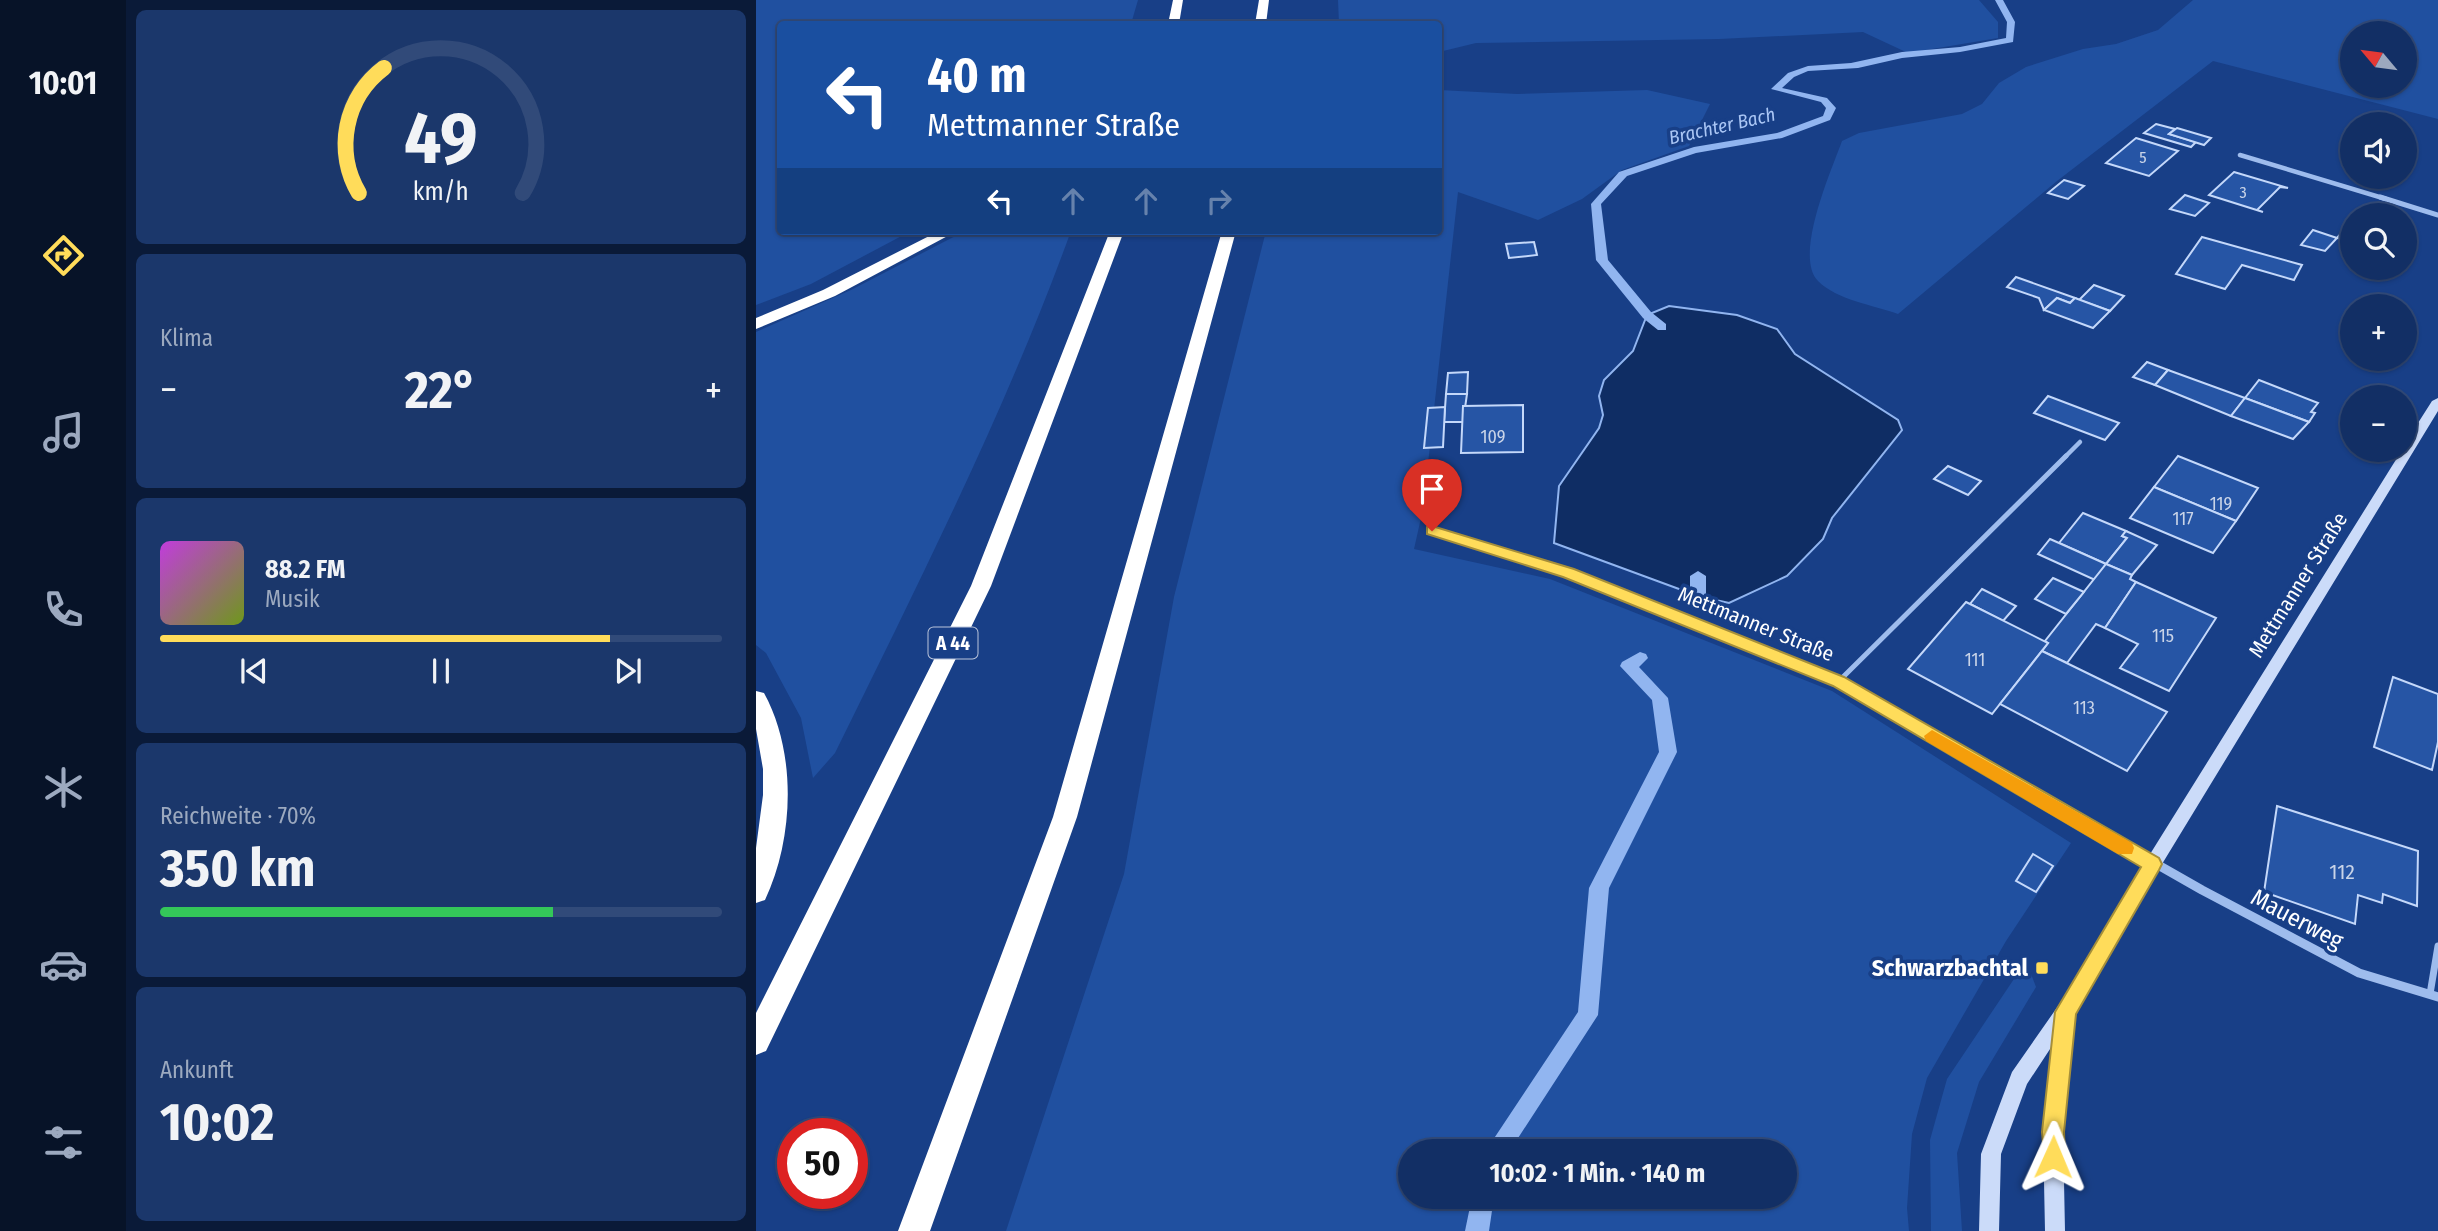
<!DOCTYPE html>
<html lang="de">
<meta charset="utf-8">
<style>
body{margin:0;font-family:"Fira Sans Condensed",sans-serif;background:#1b376b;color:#f1f3f6;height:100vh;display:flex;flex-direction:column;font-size:26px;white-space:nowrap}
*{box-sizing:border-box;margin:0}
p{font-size:23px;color:#9ca9bf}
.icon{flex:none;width:38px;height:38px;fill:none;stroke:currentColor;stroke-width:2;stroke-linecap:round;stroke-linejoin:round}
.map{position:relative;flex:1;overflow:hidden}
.details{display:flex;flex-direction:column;gap:10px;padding:10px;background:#0a1a38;width:630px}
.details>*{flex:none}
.top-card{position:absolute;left:21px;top:21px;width:665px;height:214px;border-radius:7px;box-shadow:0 2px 5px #0004,0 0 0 2px #314a79;background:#1a4fa0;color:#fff;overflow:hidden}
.needle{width:46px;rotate:299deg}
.fabs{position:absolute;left:1584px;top:21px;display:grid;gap:14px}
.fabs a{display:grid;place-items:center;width:77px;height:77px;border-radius:50%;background:#122f65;box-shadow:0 2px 5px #0004,0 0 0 2px #314a79;font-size:35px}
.speed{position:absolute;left:21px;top:1118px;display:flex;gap:14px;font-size:35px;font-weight:700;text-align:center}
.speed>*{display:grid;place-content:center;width:91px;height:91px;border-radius:50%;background:#122f65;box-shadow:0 2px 5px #0004,0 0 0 2px #314a79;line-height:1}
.speed .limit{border:10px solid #d22;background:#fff;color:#111}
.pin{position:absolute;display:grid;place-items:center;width:60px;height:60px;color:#fff;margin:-72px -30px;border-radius:50% 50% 50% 0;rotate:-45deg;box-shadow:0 0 7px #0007}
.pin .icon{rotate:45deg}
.me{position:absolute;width:77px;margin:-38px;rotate:1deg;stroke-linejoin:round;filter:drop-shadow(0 0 5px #0008)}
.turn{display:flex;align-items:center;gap:24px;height:147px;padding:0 35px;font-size:32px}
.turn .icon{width:91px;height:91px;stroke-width:2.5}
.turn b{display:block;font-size:49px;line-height:60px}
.lanes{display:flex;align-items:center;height:66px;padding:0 35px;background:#0003;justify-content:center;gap:35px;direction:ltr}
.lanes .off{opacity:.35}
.big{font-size:52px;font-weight:700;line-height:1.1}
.details .widget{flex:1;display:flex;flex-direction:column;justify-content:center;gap:10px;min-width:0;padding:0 24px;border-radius:10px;background:#1b376b}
.details .dial{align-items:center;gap:0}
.dial svg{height:182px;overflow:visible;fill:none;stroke:#314a79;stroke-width:7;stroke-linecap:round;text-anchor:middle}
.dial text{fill:#f1f3f6;stroke:none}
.song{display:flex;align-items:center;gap:21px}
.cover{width:84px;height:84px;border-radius:10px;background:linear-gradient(135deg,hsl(290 70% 55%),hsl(80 70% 35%))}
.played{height:7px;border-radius:4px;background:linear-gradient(90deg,#ffdc5a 80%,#314a79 80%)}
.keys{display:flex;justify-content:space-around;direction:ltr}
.heat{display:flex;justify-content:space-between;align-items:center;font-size:38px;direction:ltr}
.charge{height:10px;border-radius:5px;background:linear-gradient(90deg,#34c759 70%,#314a79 0)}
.trip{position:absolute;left:642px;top:1139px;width:399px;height:70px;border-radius:35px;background:#122f65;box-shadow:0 2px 5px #0004,0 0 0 2px #314a79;font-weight:700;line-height:70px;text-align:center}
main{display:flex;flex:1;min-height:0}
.menu{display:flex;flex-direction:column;width:126px;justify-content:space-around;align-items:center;background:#071328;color:#9ca9bf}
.menu .icon{width:49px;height:49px}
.menu .active{color:#ffdc5a}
.menu b{font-size:32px;color:#f1f3f6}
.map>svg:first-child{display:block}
.green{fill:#2050a0;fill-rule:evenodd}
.water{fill:#0f2d64;stroke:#91b5f0;stroke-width:2}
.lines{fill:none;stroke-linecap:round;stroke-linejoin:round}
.stream{fill:#91b5f0;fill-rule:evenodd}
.building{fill:#2655a5;stroke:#c4d8fa;stroke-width:2}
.service-far2{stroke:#9ebced;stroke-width:4.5}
.service-far1{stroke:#9ebced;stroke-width:5}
.service{stroke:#9ebced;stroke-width:7}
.minor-far3{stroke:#9ebced;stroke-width:4.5}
.minor-far2{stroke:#9ebced;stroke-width:5}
.minor-far1{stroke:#9ebced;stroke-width:7}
.minor{stroke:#9ebced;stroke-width:9}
.secondary{fill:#cbdbf9;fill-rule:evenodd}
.motorway{fill:#fff;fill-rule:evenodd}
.route{fill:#ffdc5a;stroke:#a68f3a;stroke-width:2}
.slow{fill:#f59e0b}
.poi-dot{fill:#ffdc5a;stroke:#183f87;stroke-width:2.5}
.labels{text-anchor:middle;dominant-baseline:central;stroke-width:7;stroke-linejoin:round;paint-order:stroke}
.far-number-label{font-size:16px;fill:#c9d4e8}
.number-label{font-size:18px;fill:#c9d4e8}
.far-water-label{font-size:19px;font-style:italic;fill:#aac6f5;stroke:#183f87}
.shield{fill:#183f87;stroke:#bac5db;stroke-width:2}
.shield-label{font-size:19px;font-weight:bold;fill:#fff}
.street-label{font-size:21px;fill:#fff;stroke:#183f87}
.near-number-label{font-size:21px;fill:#c9d4e8}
.near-street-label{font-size:24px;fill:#fff;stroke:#183f87}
.near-poi-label{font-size:24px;font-weight:bold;fill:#fff;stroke:#183f87;text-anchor:end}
</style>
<main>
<nav class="menu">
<b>10:01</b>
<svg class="icon active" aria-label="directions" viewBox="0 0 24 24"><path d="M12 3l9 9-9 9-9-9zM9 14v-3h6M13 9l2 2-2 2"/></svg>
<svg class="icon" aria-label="music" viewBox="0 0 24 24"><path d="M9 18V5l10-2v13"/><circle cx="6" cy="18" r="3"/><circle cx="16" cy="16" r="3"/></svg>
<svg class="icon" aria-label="phone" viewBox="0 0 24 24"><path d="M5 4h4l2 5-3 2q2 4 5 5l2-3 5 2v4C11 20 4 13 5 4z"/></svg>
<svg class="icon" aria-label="climate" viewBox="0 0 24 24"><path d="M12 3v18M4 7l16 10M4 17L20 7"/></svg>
<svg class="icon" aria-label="car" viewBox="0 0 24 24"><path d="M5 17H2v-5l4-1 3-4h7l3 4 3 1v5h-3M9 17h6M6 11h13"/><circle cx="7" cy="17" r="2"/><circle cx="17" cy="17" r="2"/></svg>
<svg class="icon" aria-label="filters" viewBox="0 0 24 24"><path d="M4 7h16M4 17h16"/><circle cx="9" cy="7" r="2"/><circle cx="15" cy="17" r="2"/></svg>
</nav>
<section class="details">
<div class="widget dial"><svg viewBox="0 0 100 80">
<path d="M14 69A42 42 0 1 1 86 69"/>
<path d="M14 69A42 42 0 0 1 25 14" stroke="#ffdc5a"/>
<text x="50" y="56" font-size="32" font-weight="700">49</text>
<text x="50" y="72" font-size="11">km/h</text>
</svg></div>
<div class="widget"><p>Klima</p>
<div class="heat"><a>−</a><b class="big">22°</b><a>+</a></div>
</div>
<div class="widget">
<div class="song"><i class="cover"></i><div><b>88.2 FM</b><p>Musik</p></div></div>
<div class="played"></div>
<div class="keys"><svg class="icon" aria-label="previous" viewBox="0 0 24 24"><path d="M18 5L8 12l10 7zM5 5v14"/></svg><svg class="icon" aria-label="pause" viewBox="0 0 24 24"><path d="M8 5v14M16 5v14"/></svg><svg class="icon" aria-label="next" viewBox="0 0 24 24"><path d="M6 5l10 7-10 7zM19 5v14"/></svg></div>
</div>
<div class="widget"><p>Reichweite · 70%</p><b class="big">350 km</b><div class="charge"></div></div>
<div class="widget"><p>Ankunft</p><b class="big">10:02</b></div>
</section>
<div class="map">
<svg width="1682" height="1231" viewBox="0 0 1682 1231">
<rect width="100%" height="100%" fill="#183f87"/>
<g class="green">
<polygon points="0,0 382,0 375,24 24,24 24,231 155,231 55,284 0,305"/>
<polygon points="582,0 1223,0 1242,22 1242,38 1152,53 1107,32 963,39 720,43 683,52 682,24 583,24"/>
<path d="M1437,0H1682V119L1457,61L1301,181L1142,314C1117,305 1081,300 1062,281C1037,256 1076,169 1086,141L1103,133L1206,114L1226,104L1243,83L1270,67L1327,49L1360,44L1402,30ZM1648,33V86H1596V33Z"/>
<path d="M683,90L761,94L891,90L954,104L933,146L866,170L826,199L782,220L702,192L667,509L658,549L794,579L1076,691L1315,843L1250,941L1171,1078L1156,1134L1151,1208L1153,1231H250L368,874L418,597L510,231H682ZM654,1152H1029V1197H654Z"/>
<path d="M209,231H315C250,410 163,582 79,753L57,778L45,718L10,653L0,645V332L95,290Z"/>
<polygon points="1270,961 1280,987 1223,1082 1201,1153 1206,1231 1175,1231 1174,1140 1191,1079"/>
</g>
<polygon class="water" points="913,306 981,315 1021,329 1039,354 1142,420 1146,430 1076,518 1067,539 1031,576 973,603 942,596 798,543 803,486 843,428 847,415 843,396 848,380 877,351 891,315"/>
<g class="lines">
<g class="stream">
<polygon points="1239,0 1247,0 1259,22 1257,42 1204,52 1146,58 1102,68 1052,71 1038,77 1026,88 1071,98 1080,108 1074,120 1026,138 940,153 871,176 845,204 852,260 895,312 910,324 910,330 902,330 887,318 840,260 835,204 863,172 938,147 1021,133 1067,116 1070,108 1065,102 1015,89 1032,73 1052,66 1095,63 1146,52 1204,47 1250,38 1251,22"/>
<polygon points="942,571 950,576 950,596 944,609 938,610 930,605 934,596 934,576"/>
<polygon points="884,652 890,654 892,658 883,667 912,698 921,752 853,888 842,1015 753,1152 729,1152 822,1012 833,888 903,752 896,700 864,666 866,662"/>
<polygon points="716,1197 738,1197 733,1231 709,1231"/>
</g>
</g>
<g class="building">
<polygon points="1400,124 1419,129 1413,134 1440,142 1435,147 1388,133"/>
<polygon points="1421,128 1455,138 1448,145 1413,134"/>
<polygon points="1380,138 1422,151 1393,176 1350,163"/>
<polygon points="1478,172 1532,188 1524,187 1501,210 1507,212 1453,195"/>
<polygon points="1308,180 1328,186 1312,199 1292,193"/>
<polygon points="1429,195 1453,203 1439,216 1414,209"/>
<polygon points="1596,221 1596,242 1581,238"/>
<polygon points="1557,230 1581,238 1569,251 1545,245"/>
<polygon points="1446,237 1546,265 1538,280 1486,265 1469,289 1420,274"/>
<polygon points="778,242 781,255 753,258 750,244"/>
<polygon points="1260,277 1319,298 1314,303 1301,298 1288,310 1283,298 1251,287"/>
<polygon points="1338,285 1368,296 1354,311 1323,300"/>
<polygon points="1301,298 1314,303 1319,298 1354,311 1337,328 1288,310"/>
<polygon points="1391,362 1412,370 1399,385 1377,377"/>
<polygon points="1412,370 1489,398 1475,416 1399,385"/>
<polygon points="712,372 711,394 690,394 692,373"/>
<polygon points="1503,380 1562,403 1555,412 1559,413 1553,422 1489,398"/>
<polygon points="690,394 711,394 707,422 688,422"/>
<polygon points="1292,396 1363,423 1349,440 1278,413"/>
<polygon points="1489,398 1553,422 1537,439 1475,416"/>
<polygon points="767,405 767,452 705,453 707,406"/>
<polygon points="689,407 687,447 668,448 672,408"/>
<polygon points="1422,456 1502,488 1480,521 1398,487"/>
<polygon points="1192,466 1225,481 1212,495 1178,479"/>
<polygon points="1398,487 1480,521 1457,553 1374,518"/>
<polygon points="1327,513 1370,531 1366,536 1371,538 1350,564 1303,543"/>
<polygon points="1370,531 1401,545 1376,575 1350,564 1371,538 1366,536"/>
<polygon points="1294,539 1303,543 1350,564 1339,580 1282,554"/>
<polygon points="1350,564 1376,575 1374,579 1380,582 1349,628 1340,624 1311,663 1286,651 1292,643 1289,641"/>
<polygon points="1297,578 1328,592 1310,614 1279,599"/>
<polygon points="1380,582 1460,618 1413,691 1364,668 1382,644 1349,628"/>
<polygon points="1226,589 1260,606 1247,621 1214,604"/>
<polygon points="1210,602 1292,643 1236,714 1152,669"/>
<polygon points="1286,651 1411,712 1371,771 1244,704"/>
<polygon points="1637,677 1682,694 1682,742 1676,770 1618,747"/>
<polygon points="1521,806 1662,851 1661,906 1627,894 1626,903 1602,895 1599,924 1508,892"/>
<polygon points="1277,854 1297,866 1280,892 1260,881"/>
</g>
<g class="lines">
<polyline class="service-far2" points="1309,457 1324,442"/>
<polyline class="service-far1" points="1082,682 1310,456"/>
<polyline class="service" points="1674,994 1682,946"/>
<polyline class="minor-far3" points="1484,155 1630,199"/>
<polyline class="minor-far2" points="1624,197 1682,215"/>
<polyline class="minor-far1" points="676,531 812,573 1082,682 1277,794"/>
<polyline class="minor" points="1274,792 1446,890 1603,973 1682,997"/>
<polygon class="secondary" points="1682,398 1682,411 1403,869 1318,1013 1307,1132 1309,1231 1289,1231 1287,1132 1296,1046 1271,1084 1245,1154 1243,1231 1223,1231 1225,1154 1256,1072 1316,986 1391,859 1646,450 1648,450 1648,445 1676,401"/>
<g class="motorway">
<polygon points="417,0 427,0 423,24 412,24"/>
<polygon points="503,0 513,0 510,24 499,24"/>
<polygon points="183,231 201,231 79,296 0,329 0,318 67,290"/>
<polygon points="354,231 368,231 235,586 10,1051 0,1055 0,1013 215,586"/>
<polygon points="466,231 480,231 321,817 174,1231 142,1231 297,817"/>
<path d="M0,691L8,693C41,753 38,839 9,900L0,903V848L7,795V769L0,729Z"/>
</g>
</g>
<polygon class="route" points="676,526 818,569 1088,677 1403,858 1406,864 1403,870 1320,1014 1308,1132 1309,1157 1305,1165 1297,1168 1289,1165 1286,1132 1299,1012 1385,867 1077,686 807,577 671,534 671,527"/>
<polygon class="slow" points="1176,730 1376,843 1378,848 1376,854 1362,854 1170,741 1168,736"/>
<rect class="poi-dot" x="1279" y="961" width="14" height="14" rx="3.5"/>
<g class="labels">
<g class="far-number-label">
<text x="1387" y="157">5</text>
<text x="1487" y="192">3</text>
</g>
<g class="number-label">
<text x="737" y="437">109</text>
<text x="1465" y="504">119</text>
<text x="1427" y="519">117</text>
<text x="1407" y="636">115</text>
<text x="1219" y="660">111</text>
<text x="1328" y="708">113</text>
</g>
<g class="far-water-label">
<text transform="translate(966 126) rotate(-13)">Brachter Bach</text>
</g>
<rect class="shield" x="172.5" y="627.5" width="49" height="31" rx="5"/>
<g class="shield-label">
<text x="197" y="643">A 44</text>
</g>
<g class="street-label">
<text transform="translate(1542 585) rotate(-58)">Mettmanner Straße</text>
<text transform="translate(1000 624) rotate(22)">Mettmanner Straße</text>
</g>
<g class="near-number-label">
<text x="1586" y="872">112</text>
</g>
<g class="near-street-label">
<text transform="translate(1541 919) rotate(28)">Mauerweg</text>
</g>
<g class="near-poi-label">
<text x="1272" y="968">Schwarzbachtal</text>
</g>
</g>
</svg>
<div class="fabs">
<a><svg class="needle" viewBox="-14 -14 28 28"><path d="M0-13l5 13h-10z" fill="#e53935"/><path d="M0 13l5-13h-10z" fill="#9ca9bf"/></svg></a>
<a><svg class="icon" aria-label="sound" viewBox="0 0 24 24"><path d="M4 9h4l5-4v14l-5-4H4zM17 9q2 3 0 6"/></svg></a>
<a><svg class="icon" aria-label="search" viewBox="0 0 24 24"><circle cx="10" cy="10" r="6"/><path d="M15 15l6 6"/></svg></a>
<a>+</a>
<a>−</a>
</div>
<div class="speed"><div class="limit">50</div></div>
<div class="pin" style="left:676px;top:531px;background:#d93025"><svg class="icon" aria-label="arrive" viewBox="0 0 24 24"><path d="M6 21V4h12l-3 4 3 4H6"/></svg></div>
<svg class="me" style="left:1297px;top:1157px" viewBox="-20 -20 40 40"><path d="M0-17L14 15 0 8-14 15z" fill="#ffdc5a" stroke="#fff" stroke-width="4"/></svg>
<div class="trip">10:02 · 1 Min. · 140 m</div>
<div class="top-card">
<div class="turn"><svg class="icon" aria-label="left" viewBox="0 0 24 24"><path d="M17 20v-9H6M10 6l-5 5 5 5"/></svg><div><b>40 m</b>Mettmanner Straße</div></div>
<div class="lanes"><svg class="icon" aria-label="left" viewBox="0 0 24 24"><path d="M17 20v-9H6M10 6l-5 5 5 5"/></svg><svg class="icon off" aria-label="ahead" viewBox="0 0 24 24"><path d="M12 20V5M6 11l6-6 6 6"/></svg><svg class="icon off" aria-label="ahead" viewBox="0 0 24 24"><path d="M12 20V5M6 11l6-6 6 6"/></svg><svg class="icon off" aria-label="right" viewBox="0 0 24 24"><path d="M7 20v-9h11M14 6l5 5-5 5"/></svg></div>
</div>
</div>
</main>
